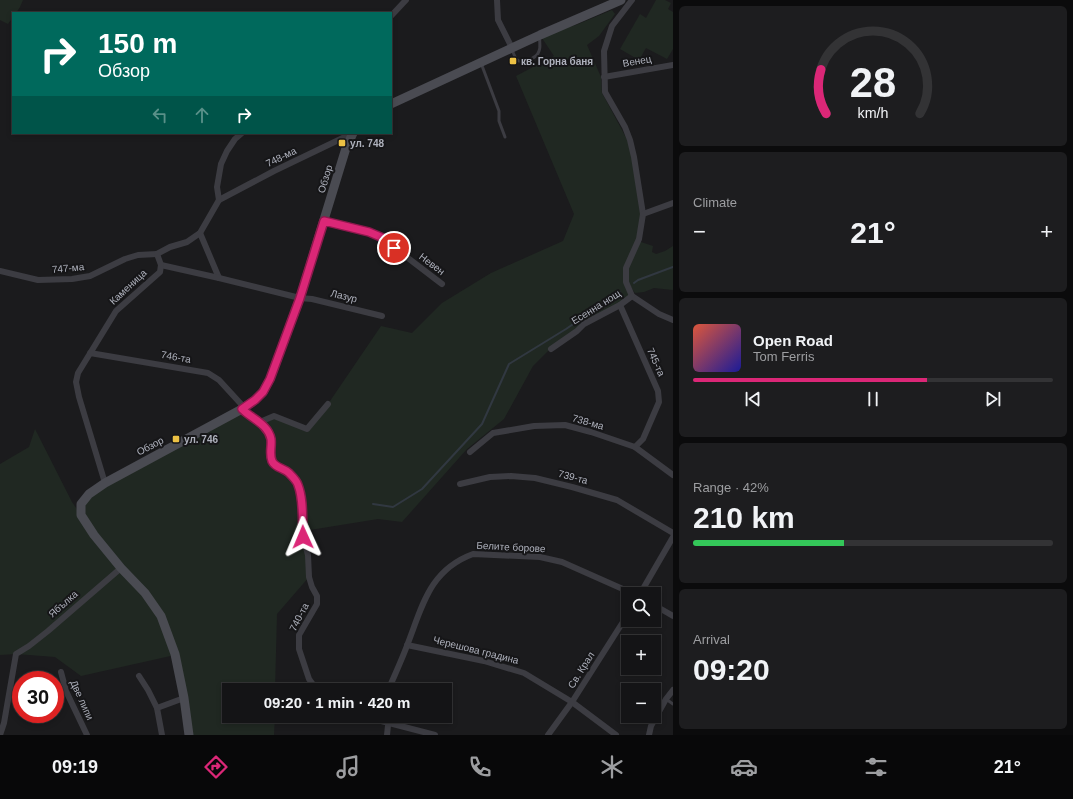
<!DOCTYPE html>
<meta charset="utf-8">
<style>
body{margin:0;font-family:Helvetica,sans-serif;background:#1d1d1f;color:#f1f3f6;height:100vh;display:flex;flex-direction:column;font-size:15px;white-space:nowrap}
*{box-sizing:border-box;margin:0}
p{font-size:13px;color:#9d9ea1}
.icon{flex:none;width:22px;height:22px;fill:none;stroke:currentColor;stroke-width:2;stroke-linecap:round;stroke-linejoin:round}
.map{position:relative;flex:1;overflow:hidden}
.details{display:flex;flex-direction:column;gap:6px;padding:6px;background:#0b0b0c;width:400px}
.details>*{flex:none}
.banner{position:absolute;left:12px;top:12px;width:380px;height:122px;border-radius:0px;box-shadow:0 2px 6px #0003,0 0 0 1px #333335;background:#00695c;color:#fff;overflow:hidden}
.controls{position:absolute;left:621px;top:587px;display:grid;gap:8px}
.controls a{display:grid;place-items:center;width:40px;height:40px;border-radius:0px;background:#141416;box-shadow:0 2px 6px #0003,0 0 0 1px #333335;font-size:20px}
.speed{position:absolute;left:12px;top:671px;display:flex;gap:8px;font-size:20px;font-weight:700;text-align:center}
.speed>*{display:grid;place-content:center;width:52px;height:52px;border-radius:50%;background:#141416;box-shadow:0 2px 6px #0003,0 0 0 1px #333335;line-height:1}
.speed .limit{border:6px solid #d22;background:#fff;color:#111}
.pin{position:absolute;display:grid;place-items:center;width:34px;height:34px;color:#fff;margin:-17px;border:2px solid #fff;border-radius:50%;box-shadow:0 1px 4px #0007}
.me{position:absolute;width:44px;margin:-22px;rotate:359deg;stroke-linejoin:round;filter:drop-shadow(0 0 3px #0008)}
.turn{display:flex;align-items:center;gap:14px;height:84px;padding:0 20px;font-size:18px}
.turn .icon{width:52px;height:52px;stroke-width:2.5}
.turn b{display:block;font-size:28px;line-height:34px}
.lanes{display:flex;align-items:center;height:38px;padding:0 20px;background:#0003;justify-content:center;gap:20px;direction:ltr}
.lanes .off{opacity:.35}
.big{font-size:30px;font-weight:800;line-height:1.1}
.details .tile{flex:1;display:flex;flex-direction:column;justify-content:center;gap:6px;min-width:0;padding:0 14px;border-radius:6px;background:#1d1d1f}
.details .dial{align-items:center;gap:0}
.dial svg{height:104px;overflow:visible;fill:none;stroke:#333335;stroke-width:7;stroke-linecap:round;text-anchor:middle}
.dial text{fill:#f1f3f6;stroke:none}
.song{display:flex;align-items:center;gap:12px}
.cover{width:48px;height:48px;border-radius:6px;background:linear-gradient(135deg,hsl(10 70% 55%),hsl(240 70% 35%))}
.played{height:4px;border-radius:2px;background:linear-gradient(90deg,#db2777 65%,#333335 65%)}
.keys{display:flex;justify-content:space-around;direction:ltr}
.heat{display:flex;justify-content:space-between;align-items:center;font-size:22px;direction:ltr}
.charge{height:6px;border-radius:3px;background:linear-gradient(90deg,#34c759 42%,#333335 0)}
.trip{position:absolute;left:222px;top:683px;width:230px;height:40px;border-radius:0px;background:#141416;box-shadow:0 2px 6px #0003,0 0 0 1px #333335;font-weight:800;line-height:40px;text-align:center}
.menu{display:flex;height:64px;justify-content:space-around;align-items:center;background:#080809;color:#9d9ea1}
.menu .icon{width:28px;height:28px}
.menu .active{color:#db2777}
.menu b{font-size:18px;color:#f1f3f6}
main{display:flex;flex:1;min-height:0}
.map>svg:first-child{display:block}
.green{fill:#202822}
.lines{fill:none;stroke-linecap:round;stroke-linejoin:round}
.stream{stroke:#313841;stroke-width:2}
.lane{stroke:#3c3c42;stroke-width:3}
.street{stroke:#3c3c42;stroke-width:6}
.secondary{stroke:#4a4b52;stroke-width:9}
.route-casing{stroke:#8e194d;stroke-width:10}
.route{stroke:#db2777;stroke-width:7}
.poi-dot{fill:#ecc144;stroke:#161618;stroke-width:1.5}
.labels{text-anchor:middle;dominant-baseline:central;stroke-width:4;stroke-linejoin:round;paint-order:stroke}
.poi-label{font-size:10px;font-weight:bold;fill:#aeb1bc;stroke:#161618;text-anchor:start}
.street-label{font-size:10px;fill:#aeb1bc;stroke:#161618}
</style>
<main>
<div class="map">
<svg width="673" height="735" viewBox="0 0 673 735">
<rect width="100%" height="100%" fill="#1b1b1d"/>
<g class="green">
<polygon points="0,0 23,0 20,7 16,13 13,13 13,17 8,24 0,20"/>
<polygon points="656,0 665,0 671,3 668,9 673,12 673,49 667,59 646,48 639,60 620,49 640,14 646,18"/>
<path d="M612,10L615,14L599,36L587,45L601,77L602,93L630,145L643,214L641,231L638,241L653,246L652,252L656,254L665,251L673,246V290L654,288L644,292L635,293C629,285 625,275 628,265C629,260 633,255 634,251C624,272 623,274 632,296L620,305L584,324L576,331L554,345L533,366L504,419L467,449L402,522L378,519L310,530L308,555L309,577L277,614L275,690H229V716H275L274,735H189L184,698L175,655L81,676L55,657L16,654L0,655V464L29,447L35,429L72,502L81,515V504L89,494L105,483L242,409L247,414L260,422L274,416L307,429L328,404L381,326L412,333L442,303L491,273L563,241L574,214L516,76L554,56L540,35L576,25Z"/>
</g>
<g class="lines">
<g class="stream">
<polyline points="634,283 638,280 673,267"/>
<polyline points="373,504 393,507 422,489 482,424 509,364 566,329 620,292"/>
</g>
<g class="lane">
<path d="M512,50L516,59L519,61C526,62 537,58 539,51C541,47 539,42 540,37"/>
<polyline points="481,63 499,111 499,121 505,137"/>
<polyline points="666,699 673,704"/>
</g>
<g class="street">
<polyline points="497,0 498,20 512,48"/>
<polyline points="632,0 612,26 604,51 605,92 625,127 630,140 634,157 643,214 639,239 626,268 626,282 632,296 659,314 673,320"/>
<polyline points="391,16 406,0"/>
<polyline points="604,77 673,65"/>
<polyline points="219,200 274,171 351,134"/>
<polyline points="643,214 673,203"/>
<polyline points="324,221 369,232 383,239 442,284"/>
<polyline points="200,233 219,278"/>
<polyline points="161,265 219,278 300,298 312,299 382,316"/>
<polyline points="0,271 38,280 72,279 90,276 125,259 138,255 157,254"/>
<polyline points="620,305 658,391 659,402 643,439 635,447"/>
<polyline points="551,349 577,331 584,324 620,305 632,296"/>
<polyline points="90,353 208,373 219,380 241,404 242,409 247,414 260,422 267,430 271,440 271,458 272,462 275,465 288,472 298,484 303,508 303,537 308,555 309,577 312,587 317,596 317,604 299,635 299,649 309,679 317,690"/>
<polyline points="260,422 274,416 307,429 328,404"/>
<polyline points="470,452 493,433 534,426 565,425 591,432 635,447 673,475"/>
<polyline points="105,483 79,397 76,382 78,373 116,311 160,272 161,265 157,254 170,247 187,242 200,233 219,200 217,187 221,164 227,151 235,139 242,133"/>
<polyline points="460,484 490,477 511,476 535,478 572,487 617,500 673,533"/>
<polyline points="640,594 673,537"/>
<polyline points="654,605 673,616"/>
<polyline points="407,645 484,661 524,673 572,702 616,735"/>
<polyline points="61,672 66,691 87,735"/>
<polyline points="139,676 148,690 157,708 162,735"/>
<path d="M390,690V686C396,672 403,657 408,643C423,604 430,570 473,554L540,557L562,562L634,594"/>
<polyline points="157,708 184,698"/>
<polyline points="362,716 435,735"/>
<polyline points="0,735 4,723 16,654 29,646 48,631 121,568"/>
<polyline points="387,735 389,716"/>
<polyline points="548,735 572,702 628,614"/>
<polyline points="649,735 651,726 666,699 673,690"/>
</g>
<g class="secondary">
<polyline points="391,104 540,35 621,0"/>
<polyline points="189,735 184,698 175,654 161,616 145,593 121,568 94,535 81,515 81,504 89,494 105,483 242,409 255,400 263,392 270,379 300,298 346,148 353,133"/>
</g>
</g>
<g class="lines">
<defs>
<path id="route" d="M303,537C302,521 304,500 298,485C297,481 292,476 289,473C284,468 275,468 272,461C269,454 272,446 271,439C268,424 252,419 242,409L255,400L263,392L270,379L300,298L324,221L369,232L383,238L394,248"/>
</defs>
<use href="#route" class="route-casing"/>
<use href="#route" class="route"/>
</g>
<g class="poi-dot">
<rect x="509" y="57" width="8" height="8" rx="2"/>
<rect x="338" y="139" width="8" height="8" rx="2"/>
<rect x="172" y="435" width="8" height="8" rx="2"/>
</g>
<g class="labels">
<g class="poi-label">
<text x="521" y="61">кв. Горна баня</text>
<text x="350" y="143">ул. 748</text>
<text x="184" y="439">ул. 746</text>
</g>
<g class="street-label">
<text transform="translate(637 61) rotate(-10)">Венец</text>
<text transform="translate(281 157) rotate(-26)">748-ма</text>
<text transform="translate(325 179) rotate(-73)">Обзор</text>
<text transform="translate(432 264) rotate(37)">Невен</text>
<text transform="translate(68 268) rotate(-5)">747-ма</text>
<text transform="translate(128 287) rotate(-43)">Каменица</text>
<text transform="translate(344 296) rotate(14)">Лазур</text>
<text transform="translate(596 307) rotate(-32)">Есенна нощ</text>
<text transform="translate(176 357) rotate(10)">746-та</text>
<text transform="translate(656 362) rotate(66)">745-та</text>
<text transform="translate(588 422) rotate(16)">738-ма</text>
<text transform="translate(150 446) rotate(-28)">Обзор</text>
<text transform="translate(573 477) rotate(15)">739-та</text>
<text transform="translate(511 547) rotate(3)">Белите борове</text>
<text transform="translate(63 604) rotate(-41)">Ябълка</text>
<text transform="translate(299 617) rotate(-63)">740-та</text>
<text transform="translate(476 650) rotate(14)">Черешова градина</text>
<text transform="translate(581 670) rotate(-58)">Св. Крал</text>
<text transform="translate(82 700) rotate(66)">Две липи</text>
</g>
</g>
</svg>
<div class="controls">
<a><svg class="icon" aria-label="search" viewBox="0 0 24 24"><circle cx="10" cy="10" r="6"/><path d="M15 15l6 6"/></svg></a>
<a>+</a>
<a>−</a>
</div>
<div class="speed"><div class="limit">30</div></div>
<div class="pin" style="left:394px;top:248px;background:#d93025"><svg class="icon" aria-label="arrive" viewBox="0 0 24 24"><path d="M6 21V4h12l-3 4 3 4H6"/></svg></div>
<svg class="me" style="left:303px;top:537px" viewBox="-20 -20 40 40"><path d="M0-17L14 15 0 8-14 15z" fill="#db2777" stroke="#fff" stroke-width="4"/></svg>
<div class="trip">09:20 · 1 min · 420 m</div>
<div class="banner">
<div class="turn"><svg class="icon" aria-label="right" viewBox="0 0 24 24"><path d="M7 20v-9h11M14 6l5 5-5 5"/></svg><div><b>150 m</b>Обзор</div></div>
<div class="lanes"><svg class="icon off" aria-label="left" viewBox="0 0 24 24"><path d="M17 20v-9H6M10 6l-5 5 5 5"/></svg><svg class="icon off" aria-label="ahead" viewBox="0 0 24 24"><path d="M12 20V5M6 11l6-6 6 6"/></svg><svg class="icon" aria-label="right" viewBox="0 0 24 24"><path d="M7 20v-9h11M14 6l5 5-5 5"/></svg></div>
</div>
</div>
<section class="details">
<div class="tile dial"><svg viewBox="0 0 100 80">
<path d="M14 69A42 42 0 1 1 86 69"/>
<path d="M14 69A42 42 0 0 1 10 35" stroke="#db2777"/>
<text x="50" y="56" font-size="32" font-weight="700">28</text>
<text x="50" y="72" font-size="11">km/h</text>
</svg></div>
<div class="tile"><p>Climate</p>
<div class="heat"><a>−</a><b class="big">21°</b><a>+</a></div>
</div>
<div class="tile">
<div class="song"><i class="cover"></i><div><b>Open Road</b><p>Tom Ferris</p></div></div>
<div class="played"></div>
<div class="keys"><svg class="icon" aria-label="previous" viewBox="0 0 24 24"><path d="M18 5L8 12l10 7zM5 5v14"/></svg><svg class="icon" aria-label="pause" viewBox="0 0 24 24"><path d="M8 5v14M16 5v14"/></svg><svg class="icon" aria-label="next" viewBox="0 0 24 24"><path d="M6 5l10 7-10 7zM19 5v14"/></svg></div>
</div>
<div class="tile"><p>Range · 42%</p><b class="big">210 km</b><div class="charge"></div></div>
<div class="tile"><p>Arrival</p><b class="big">09:20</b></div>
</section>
</main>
<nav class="menu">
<b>09:19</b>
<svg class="icon active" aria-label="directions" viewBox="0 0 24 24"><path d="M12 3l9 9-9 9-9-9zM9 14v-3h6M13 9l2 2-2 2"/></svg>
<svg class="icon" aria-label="music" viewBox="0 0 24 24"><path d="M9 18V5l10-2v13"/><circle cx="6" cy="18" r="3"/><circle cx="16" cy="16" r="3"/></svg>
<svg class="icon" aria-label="phone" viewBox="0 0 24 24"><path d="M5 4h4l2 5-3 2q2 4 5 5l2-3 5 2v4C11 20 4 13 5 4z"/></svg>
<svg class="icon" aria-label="climate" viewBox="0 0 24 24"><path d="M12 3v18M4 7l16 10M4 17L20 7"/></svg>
<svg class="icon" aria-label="car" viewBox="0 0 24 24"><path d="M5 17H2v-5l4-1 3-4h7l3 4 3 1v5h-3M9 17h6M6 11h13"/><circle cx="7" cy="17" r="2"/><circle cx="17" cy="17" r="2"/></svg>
<svg class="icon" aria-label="filters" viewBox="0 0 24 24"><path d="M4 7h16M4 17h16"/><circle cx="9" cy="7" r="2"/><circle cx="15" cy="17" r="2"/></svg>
<b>21°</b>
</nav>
